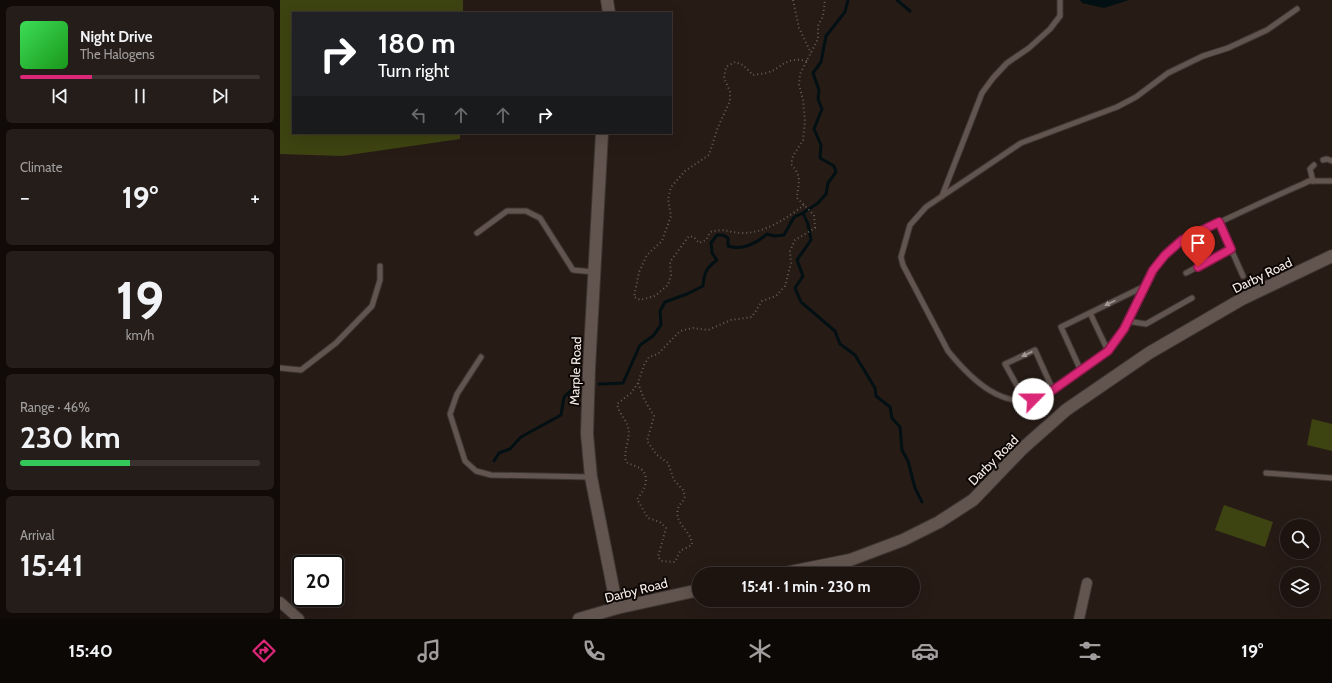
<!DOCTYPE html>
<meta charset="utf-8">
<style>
body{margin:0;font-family:Cabin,sans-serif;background:#251d19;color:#f1f3f6;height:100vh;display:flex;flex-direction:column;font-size:15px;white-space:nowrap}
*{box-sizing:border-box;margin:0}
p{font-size:13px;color:#a09e9f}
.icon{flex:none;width:22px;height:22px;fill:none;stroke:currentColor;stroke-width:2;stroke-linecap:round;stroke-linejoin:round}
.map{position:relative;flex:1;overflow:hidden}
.panel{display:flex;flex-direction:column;gap:6px;padding:6px;background:#100b09;width:280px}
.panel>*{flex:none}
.banner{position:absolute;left:12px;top:12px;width:380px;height:122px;border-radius:0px;box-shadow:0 4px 16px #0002,0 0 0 1px #3b3330;background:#202124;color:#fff;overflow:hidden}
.tools{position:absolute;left:1000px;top:519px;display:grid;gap:8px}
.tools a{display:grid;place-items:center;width:40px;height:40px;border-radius:50%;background:#1d1410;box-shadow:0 4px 16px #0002,0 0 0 1px #3b3330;font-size:20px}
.speed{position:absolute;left:12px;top:555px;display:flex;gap:8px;font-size:20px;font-weight:700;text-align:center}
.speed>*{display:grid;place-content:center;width:52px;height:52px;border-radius:50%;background:#1d1410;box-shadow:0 4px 16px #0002,0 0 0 1px #3b3330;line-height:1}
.speed .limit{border:2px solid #111;border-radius:6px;background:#fff;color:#111}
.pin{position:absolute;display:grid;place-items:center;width:34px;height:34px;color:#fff;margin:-41px -17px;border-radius:50% 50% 50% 0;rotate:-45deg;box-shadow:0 0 4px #0007}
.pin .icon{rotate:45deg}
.me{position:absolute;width:44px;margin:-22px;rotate:67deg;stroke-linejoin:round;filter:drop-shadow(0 0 3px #0008)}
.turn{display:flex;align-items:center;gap:14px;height:84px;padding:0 20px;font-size:18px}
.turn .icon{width:52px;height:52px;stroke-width:2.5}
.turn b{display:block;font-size:28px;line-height:34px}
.lanes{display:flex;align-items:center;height:38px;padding:0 20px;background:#0003;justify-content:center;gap:20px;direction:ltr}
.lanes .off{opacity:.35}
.big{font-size:30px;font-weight:700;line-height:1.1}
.panel .card{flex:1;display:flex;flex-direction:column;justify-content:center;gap:6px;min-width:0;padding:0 14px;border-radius:6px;background:#251d19}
.panel .dial{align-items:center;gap:0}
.dial b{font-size:52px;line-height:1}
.song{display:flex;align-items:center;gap:12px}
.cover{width:48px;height:48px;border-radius:6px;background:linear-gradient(135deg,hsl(130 70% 55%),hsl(120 70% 35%))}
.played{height:4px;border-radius:2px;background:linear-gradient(90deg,#db2777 30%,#3b3330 30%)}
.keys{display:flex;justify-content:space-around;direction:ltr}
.heat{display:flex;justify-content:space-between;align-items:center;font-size:22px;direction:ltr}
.charge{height:6px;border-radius:3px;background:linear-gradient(90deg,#34c759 46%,#3b3330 0)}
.trip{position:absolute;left:412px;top:567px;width:228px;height:40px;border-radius:20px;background:#1d1410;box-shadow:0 4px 16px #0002,0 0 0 1px #3b3330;font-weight:700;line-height:40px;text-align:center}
.menu{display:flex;height:64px;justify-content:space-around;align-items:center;background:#0c0806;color:#a09e9f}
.menu .icon{width:28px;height:28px}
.menu .selected{color:#db2777}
.menu b{font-size:18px;color:#f1f3f6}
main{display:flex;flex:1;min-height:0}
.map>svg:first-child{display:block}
.green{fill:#3e4312}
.water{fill:#021014}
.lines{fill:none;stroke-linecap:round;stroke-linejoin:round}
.stream{stroke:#021014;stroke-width:3}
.service-casing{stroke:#3e3531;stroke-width:7}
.minor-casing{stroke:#3e3531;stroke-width:12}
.tertiary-casing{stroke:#3e3531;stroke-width:14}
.secondary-casing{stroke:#3e3531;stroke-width:14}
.path{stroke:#675c57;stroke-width:2;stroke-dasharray:1 3;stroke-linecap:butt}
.service{stroke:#62544e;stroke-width:5}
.minor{stroke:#62544e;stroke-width:10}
.tertiary{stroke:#62544e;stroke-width:12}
.secondary{stroke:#62544e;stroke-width:12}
.oneway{fill:#a69a95}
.route-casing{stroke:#8e194d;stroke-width:10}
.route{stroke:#db2777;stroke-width:7}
.labels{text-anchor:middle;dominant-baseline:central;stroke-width:4;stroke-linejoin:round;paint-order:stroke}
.street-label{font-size:13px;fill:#f8efeb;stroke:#0c0705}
</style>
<main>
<section class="panel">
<div class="card">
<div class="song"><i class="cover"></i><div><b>Night Drive</b><p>The Halogens</p></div></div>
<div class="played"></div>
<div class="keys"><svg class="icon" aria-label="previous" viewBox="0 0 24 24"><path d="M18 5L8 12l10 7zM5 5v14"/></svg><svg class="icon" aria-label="pause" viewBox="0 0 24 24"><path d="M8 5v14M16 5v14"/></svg><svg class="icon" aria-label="next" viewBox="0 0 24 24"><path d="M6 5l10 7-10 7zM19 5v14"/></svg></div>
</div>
<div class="card"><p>Climate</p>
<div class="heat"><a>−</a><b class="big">19°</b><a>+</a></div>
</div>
<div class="card dial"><b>19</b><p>km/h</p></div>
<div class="card"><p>Range · 46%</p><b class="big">230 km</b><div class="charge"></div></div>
<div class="card"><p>Arrival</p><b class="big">15:41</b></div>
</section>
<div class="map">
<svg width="1052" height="619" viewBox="0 0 1052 619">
<rect width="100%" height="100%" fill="#271b16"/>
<g class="green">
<polygon points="0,0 183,0 183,13 13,13 13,133 180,133 180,139 62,156 0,154"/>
<polygon points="1032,419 1052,424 1052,451 1027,445"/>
<polygon points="944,505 993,522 985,547 935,530"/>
</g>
<polygon class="water" points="800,0 849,0 824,8 802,3"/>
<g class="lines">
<g class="stream">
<polyline points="568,0 565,12 546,36 541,62 533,73 539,90 538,99 542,109 534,129 541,145 540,158 554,166 556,172 548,183 546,194 538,203 523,213 528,224 531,240 517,260 523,276 515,288 521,302 555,331 560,344 575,355 595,388 596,396 610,407 612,418 620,427 622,450 628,461 635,488 642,502"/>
<polyline points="617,0 630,11"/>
<path d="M319,384L343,383L360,345L373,336L381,325L380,311L385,302L407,294L423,286C424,273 426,268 437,260L432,253L431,243L437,235H443L448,238V246C462,251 477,243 487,234L494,236L504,235L514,217L523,213"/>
<polyline points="214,461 219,453 230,449 241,437 281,415 284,397 298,384"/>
</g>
<defs>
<g id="service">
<path d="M1017,9L987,30L948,48L923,56L888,73L856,97L837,107L741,143L646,207L630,225L621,257L623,265L668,351C690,378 724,413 762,396C774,391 784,382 795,375C814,362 831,351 843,330C859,303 867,269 892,247C906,236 924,229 940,222C968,209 995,196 1023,184L1029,181H1052"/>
<polyline points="1043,160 1047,159 1052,161"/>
<polyline points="1033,181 1030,169 1034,165"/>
<polyline points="662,196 702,93 713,78 727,63 749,48 770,29 780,16 780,0"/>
<polyline points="939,222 963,276"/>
<polyline points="197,233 227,211 246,211 260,218 293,270 314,272"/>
<polyline points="906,273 951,249"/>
<polyline points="810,313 828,351"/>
<polyline points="847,321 866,324 912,298"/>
<polyline points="201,357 177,394 170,414 185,461 196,471 211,475 310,477"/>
<polyline points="0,368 21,370 56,343 92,306 100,280 100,266"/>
<polyline points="801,371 781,327 865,286"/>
<polyline points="745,400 725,364 755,350 773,390"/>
<polyline points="986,473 1052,478"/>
</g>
<g id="minor">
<polyline points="0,602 19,619"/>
<polyline points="799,619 807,583"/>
</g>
<g id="tertiary">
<polyline points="327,0 329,13"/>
<polyline points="322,133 309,369 307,434 311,477 337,608"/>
</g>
<g id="secondary">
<polyline points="500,574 570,560 623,540 659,522 693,500 742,449 786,410 869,353 962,299 1052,256"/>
<polyline points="299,619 337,608 419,590"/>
</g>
</defs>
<use href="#service" class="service-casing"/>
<use href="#minor" class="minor-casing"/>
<use href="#tertiary" class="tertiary-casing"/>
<use href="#secondary" class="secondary-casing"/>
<g class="path">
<polyline points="513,0 519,28 531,53"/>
<path d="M524,205C507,218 484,234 461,233C447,232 446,228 430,232L426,240L419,243L414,237L409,236L390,262L391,275L388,285L375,296L360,300L354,297L359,272L367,255L382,241L391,216L388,199L391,187L405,171L429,155L438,127L450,101V91L444,78L446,67L455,62L463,65L473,75C477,74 482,74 486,73C504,68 504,56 527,61"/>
<path d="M358,383L351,393L337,404C339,414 346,419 348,427C351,439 343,450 346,462C351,465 357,466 361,469C371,478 364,491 357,499L368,518L380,522L386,528L378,557L381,561L395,562L400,551L412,545C412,531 394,524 398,509C399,504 404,501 405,496L403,490L394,480L388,463L377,455L367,441L374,416L364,399L358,383L364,365L369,357L378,354L400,331L413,328L428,330L451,320L472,317L482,301L496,296L505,286L511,263L510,251L515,240L535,228L534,215L517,198C518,182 523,178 511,164L513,156L523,140L525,121L523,100L519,85L520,74L538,39V26L543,16L545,0"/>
</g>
<use href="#service" class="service"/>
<use href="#minor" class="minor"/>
<use href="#tertiary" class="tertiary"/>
<use href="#secondary" class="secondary"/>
</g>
<defs><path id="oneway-solid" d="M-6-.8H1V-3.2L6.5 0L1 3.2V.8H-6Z"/></defs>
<g class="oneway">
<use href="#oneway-solid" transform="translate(830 303) rotate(154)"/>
<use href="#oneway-solid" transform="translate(747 354) rotate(155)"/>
</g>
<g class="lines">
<defs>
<polyline id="route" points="753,399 773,390 828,351 844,329 873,270 885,255 902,240 939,222 951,249 918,267"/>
</defs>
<use href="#route" class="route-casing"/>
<use href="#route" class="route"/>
</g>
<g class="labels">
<g class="street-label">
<text transform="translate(982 275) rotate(-26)">Darby Road</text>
<text transform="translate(295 371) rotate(-88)">Marple Road</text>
<text transform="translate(713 460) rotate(-45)">Darby Road</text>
<text transform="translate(356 590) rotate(-14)">Darby Road</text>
</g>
</g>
</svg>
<div class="tools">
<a><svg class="icon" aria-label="search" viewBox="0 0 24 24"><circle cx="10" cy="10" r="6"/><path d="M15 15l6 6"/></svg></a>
<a><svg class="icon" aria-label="layers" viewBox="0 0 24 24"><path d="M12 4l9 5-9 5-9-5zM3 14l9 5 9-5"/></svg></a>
</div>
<div class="speed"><div class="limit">20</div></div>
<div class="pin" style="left:918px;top:267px;background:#d93025"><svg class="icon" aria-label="arrive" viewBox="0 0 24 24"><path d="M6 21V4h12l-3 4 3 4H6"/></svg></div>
<svg class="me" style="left:753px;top:399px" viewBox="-20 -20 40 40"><circle r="19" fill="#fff"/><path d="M0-13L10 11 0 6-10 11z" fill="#db2777"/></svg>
<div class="trip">15:41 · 1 min · 230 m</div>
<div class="banner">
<div class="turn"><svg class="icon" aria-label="right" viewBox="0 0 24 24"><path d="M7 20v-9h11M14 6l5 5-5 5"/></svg><div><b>180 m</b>Turn right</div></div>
<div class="lanes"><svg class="icon off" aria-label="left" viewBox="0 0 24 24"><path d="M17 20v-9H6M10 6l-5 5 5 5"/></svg><svg class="icon off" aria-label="ahead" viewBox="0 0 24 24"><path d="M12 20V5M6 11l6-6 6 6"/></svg><svg class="icon off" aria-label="ahead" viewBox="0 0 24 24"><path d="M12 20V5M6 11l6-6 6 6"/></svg><svg class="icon" aria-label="right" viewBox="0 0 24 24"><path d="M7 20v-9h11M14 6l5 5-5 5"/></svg></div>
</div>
</div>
</main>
<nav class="menu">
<b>15:40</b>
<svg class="icon selected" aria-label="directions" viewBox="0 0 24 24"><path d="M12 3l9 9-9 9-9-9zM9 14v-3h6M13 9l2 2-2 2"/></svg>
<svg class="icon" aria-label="music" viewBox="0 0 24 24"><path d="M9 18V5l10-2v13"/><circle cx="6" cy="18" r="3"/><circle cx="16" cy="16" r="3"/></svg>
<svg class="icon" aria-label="phone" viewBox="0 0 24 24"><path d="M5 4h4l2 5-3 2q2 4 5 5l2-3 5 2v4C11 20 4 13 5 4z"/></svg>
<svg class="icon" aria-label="climate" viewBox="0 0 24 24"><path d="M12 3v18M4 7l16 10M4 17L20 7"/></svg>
<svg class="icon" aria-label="car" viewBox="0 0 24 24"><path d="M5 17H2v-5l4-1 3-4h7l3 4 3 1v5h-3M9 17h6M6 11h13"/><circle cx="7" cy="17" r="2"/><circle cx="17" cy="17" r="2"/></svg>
<svg class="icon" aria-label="filters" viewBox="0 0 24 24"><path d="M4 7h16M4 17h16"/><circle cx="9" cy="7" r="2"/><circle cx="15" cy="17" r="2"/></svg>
<b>19°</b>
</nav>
